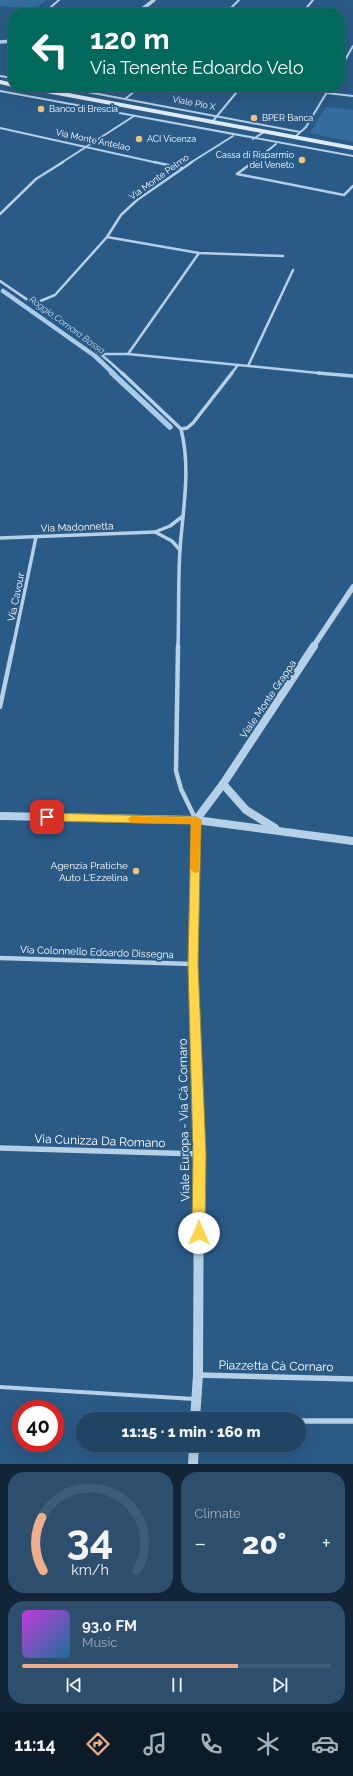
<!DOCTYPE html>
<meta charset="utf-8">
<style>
body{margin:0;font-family:Raleway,sans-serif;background:#2d4e6d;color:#f1f3f6;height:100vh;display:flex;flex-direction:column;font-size:15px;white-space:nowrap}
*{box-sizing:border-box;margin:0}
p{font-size:13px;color:#a2b0bf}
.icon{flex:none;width:22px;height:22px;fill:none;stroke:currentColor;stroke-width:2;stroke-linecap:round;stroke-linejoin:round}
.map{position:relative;height:1464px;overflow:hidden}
.side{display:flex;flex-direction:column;gap:8px;padding:8px;background:#122537;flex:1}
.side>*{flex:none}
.top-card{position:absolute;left:8px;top:8px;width:337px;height:84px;border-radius:16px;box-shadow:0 4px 16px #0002,0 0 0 1px #3d5c78;background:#00695c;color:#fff;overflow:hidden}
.speed{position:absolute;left:12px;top:1400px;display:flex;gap:8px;font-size:20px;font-weight:700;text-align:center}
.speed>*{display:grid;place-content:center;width:52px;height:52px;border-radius:50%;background:#204464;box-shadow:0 4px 16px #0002,0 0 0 1px #3d5c78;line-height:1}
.speed .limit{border:6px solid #d22;background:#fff;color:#111}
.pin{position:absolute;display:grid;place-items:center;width:34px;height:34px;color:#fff;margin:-17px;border-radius:8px;box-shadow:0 2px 6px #0006}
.me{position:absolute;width:44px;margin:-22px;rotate:0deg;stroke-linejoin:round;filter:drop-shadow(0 0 3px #0008)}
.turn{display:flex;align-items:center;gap:14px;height:84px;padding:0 16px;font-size:18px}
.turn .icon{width:52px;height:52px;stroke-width:2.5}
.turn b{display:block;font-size:28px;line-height:34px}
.big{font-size:30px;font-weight:800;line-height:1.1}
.side .card{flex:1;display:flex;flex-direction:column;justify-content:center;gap:6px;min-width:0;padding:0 14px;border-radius:16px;background:#2d4e6d}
.side .dial{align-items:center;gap:0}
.dial svg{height:104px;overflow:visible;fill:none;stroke:#3d5c78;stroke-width:7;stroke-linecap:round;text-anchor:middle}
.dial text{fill:#f1f3f6;stroke:none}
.song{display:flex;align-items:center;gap:12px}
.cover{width:48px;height:48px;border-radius:6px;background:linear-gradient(135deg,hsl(290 70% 55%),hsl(200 70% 35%))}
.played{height:4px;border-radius:2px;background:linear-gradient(90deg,#eead8d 70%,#3d5c78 70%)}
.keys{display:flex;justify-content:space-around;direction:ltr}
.heat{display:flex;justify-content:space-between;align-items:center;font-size:22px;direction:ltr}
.side .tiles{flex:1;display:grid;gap:8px;grid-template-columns:1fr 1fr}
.card:last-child{grid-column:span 2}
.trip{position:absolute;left:76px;top:1412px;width:230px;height:40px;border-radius:20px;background:#204464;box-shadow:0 4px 16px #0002,0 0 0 1px #3d5c78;font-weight:800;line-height:40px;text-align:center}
.dock{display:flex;height:64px;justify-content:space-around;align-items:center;background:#0d1b28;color:#a2b0bf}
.dock .icon{width:28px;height:28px}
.dock .selected{color:#eead8d}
.dock b{font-size:18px;color:#f1f3f6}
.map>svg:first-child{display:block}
.green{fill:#346d9d}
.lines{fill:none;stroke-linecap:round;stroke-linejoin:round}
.stream-far1{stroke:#aacce8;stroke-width:4.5}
.stream{stroke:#aacce8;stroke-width:5.5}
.service-far1{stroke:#b5d0e7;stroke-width:1.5}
.service{stroke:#b5d0e7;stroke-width:4}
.minor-far4{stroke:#b5d0e7;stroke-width:2}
.minor-far3{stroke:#b5d0e7;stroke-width:2.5}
.minor-far2{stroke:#b5d0e7;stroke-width:3.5}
.minor-far1{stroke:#b5d0e7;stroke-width:4.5}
.minor{stroke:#b5d0e7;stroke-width:5.5}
.tertiary-far3{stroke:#b5d0e7;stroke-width:3.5}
.tertiary-far2{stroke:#b5d0e7;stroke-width:5.5}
.tertiary-far1{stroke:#b5d0e7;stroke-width:8}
.tertiary{stroke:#b5d0e7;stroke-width:10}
.secondary{stroke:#deebf7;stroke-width:4}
.route{fill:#ffd54a;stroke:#a68a30}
.slow{fill:#f59e0b}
.poi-dot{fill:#eec37c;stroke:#2a5a86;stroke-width:1.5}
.labels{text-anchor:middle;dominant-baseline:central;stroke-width:4;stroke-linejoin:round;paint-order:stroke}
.far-street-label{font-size:9px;fill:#fff;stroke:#2a5a86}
.far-poi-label{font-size:9px;fill:#fff;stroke:#2a5a86;text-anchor:start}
.far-water-label{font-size:9px;font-style:italic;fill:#c1daef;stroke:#2a5a86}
.street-label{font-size:10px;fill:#fff;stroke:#2a5a86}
.poi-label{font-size:10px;fill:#fff;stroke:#2a5a86;text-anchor:end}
.near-street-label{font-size:12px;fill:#fff;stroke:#2a5a86}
</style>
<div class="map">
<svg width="353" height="1464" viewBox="0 0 353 1464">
<rect width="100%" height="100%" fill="#2a5a86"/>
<g class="green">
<polygon points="0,0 51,0 45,1 35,9 0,6"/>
<polygon points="326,107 353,110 353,142 310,133"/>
</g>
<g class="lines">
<polyline class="stream-far1" points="3,291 95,356 114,374"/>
<polyline class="stream" points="112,373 170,427"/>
<polyline class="service-far1" points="301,87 329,90"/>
<polyline class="service" points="0,1387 194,1399"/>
<g class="minor-far4">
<polyline points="44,13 59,0"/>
<polyline points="226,13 239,0"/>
<polyline points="302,13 313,0"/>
<polyline points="340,69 353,46"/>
<polyline points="0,76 13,78"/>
<polyline points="61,87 300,132"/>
<polyline points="0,91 353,156"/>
<polyline points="326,93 353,96"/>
<polyline points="125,99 140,87"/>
<polyline points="212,122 241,87"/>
<polyline points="0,128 158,163"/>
<polyline points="295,137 306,127 330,87"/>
<polyline points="253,139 264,132"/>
<polyline points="61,163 134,116"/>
<polyline points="190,163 233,136"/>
<polyline points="252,163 276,144"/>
</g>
<g class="minor-far3">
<polyline points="154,162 182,168"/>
<polyline points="253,162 237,174 344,195 353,186"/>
<polyline points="0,214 36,179 63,162"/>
<polyline points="107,237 199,253 283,256"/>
<path d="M0,281C42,310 85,338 123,374"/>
<polyline points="33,304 55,295 107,237 121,215 137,200 192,162"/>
<polyline points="102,354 128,354 328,374"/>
<polyline points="128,354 199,253"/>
<polyline points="248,366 293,270"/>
<polyline points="231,374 238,365"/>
</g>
<g class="minor-far2">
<path d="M122,373L181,429C191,468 183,509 180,549C178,581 179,615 178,647"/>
<polyline points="318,373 353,376"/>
<polyline points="181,429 187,428 193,423 232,373"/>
<polyline points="155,532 172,541 180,550"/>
<polyline points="0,538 155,532 170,526 183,516"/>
<polyline points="13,647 36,537"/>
</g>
<g class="minor-far1">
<polyline points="178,646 176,771 181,789 196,820"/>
<polyline points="0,707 13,646"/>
<polyline points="0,958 193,964"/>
</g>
<g class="minor">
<polyline points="0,1148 199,1154"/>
<polyline points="198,1375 353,1379"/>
<polyline points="299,1421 353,1421"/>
</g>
<g class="tertiary-far3">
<polyline points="137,13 154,0"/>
<polyline points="0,42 13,41"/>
</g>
<polyline class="tertiary-far2" points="313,647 353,587"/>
<g class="tertiary-far1">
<polyline points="223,784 246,810 275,828"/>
<polyline points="0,816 196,820 353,841"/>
<polyline points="196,820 223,784 314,646"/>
<polyline points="194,1003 193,964 196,820"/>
</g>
<g class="tertiary">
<polyline points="194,1002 199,1154 198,1375 195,1419"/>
<polyline points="193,1464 194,1445"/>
</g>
<g class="secondary">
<polyline points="0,82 13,85"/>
<polyline points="25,87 353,148"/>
</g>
</g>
<polygon class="route" points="47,813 196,817 201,820 198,964 206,1154 205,1233 203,1237 199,1239 194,1237 192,1233 193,1154 188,964 191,824 47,821 42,817"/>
<polygon class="slow" points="132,816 199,818 201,820 199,872 195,873 190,869 191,824 132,823 127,819"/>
<g class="poi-dot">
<circle cx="41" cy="109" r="4"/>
<circle cx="254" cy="118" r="4"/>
<circle cx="139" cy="139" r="4"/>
<circle cx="302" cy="160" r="4"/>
<circle cx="136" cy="871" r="4"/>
</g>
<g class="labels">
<g class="far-street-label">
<text transform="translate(194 103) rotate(11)">Viale Pio X</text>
<text transform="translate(93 140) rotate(12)">Via Monte Antelao</text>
<text transform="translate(159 177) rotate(-36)">Via Monte Pelmo</text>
</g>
<g class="far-poi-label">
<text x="49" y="109">Banco di Brescia</text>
<text x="262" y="118">BPER Banca</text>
<text x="147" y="139">ACI Vicenza</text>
<text x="294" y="155" text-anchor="end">Cassa di Risparmio<tspan x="294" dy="10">del Veneto</tspan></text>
</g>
<g class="far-water-label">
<text transform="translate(67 325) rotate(36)">Roggia Cornara Bassa</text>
</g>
<g class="street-label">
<text transform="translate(77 527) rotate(-2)">Via Madonnetta</text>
<text transform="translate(16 597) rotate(-78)">Via Cavour</text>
<text transform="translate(268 699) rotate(-56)">Viale Monte Grappa</text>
<text transform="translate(97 952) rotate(2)">Via Colonnello Edoardo Dissegna</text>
</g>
<g class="poi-label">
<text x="128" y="865">Agenzia Pratiche<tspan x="128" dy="12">Auto L'Ezzelina</tspan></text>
</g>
<g class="near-street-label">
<text transform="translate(184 1120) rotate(-91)">Viale Europa - Via Cà Cornaro</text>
<text transform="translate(100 1141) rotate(2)">Via Cunizza Da Romano</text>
<text transform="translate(276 1366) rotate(1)">Piazzetta Cà Cornaro</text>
</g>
</g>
</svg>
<div class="speed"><div class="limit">40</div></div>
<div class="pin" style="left:47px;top:817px;background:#d93025"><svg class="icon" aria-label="arrive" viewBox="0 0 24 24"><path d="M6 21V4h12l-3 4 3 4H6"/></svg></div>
<svg class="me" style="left:199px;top:1233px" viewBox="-20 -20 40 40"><circle r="19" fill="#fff"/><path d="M0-13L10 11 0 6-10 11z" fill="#ffd54a"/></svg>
<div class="trip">11:15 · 1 min · 160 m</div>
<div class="top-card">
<div class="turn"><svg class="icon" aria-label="left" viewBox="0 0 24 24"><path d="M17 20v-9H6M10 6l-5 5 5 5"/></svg><div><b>120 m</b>Via Tenente Edoardo Velo</div></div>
</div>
</div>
<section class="side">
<div class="tiles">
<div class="card dial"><svg viewBox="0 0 100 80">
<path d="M14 69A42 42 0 1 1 86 69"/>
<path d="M14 69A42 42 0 0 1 13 28" stroke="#eead8d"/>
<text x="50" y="56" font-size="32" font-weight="700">34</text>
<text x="50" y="72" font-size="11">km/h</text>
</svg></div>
<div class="card"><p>Climate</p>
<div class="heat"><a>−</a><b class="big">20°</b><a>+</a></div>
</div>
<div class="card">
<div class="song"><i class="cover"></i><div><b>93.0 FM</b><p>Music</p></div></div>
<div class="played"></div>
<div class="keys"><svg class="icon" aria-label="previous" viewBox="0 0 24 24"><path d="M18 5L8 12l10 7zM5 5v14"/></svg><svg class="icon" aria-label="pause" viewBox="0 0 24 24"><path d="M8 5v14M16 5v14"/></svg><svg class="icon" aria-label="next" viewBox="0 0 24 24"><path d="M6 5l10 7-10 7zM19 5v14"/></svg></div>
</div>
</div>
</section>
<nav class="dock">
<b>11:14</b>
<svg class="icon selected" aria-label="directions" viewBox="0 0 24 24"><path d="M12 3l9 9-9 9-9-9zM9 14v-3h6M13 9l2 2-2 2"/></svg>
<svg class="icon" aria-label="music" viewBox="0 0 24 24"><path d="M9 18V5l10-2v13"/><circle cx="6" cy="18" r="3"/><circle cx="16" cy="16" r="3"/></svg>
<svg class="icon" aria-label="phone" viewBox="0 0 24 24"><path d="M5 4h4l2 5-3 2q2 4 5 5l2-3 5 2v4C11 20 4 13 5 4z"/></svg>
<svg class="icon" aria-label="climate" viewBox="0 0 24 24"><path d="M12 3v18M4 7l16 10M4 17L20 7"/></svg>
<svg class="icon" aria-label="car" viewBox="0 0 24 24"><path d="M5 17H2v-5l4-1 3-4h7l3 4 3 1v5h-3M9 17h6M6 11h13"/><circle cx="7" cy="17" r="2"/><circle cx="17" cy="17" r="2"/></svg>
</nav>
